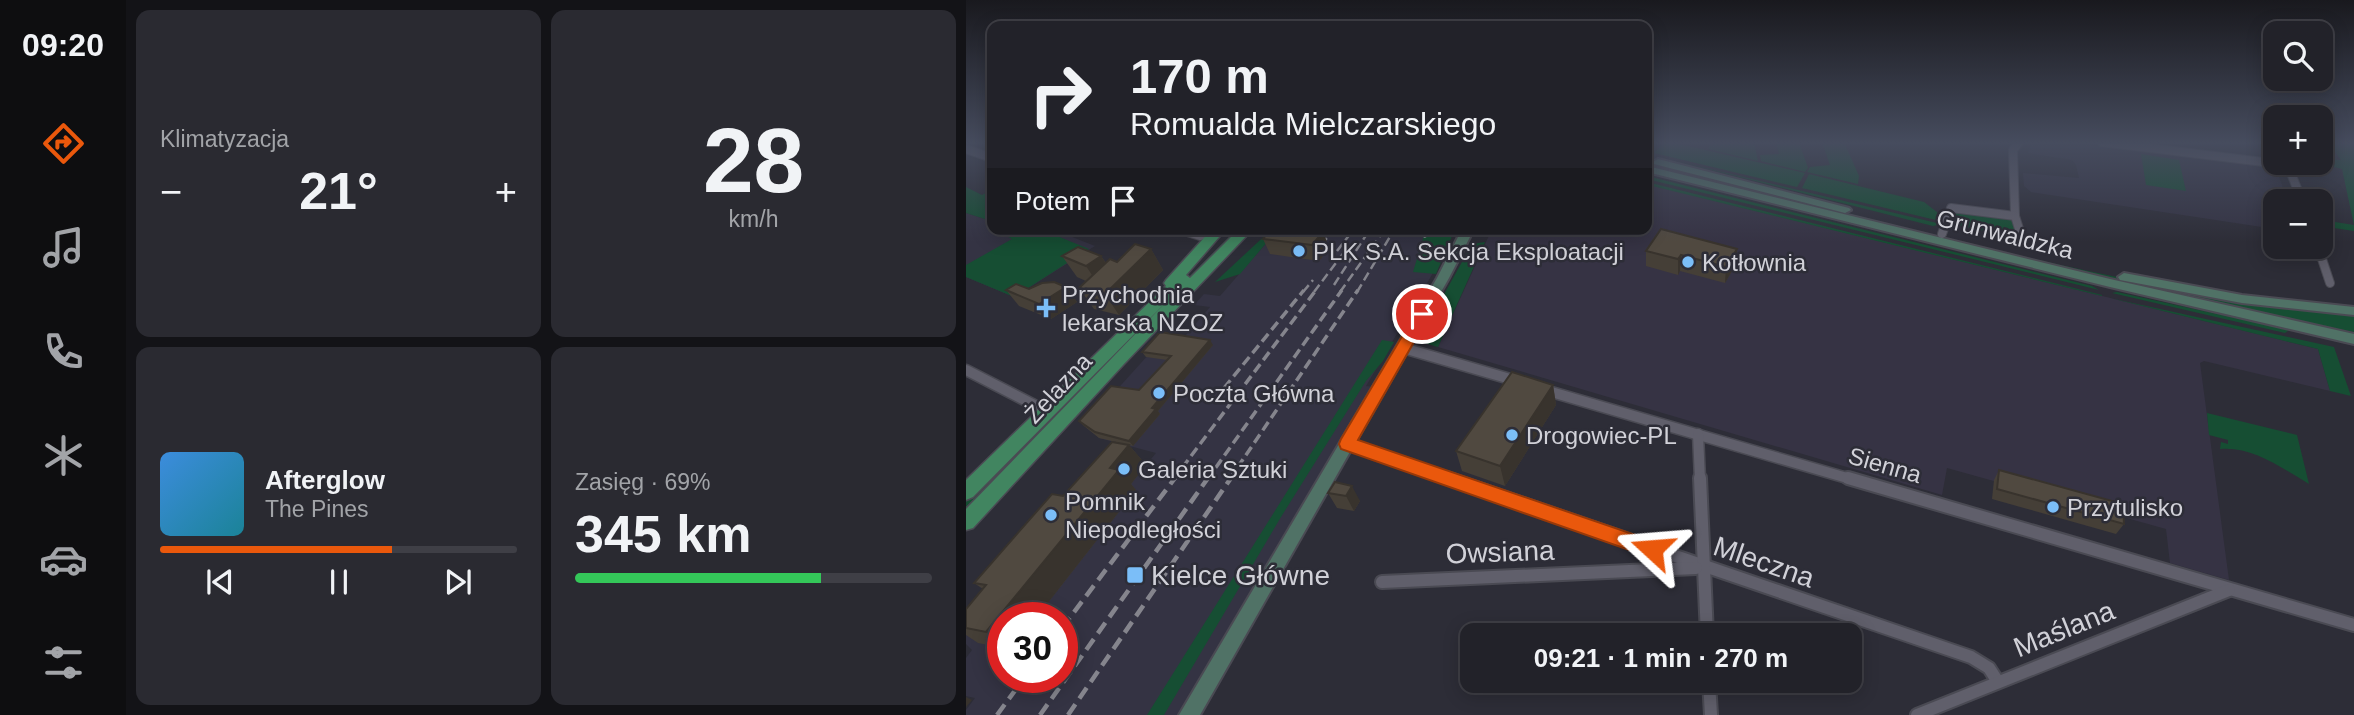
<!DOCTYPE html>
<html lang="pl">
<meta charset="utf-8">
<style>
body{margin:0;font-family:Helvetica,sans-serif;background:#2a2a31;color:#f1f3f6;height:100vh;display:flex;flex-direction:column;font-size:26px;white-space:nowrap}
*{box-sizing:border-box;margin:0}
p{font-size:23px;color:#a2a4a8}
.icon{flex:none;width:38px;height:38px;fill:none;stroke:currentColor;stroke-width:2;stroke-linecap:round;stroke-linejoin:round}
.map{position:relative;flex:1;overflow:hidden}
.side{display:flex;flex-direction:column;gap:10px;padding:10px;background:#131317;width:840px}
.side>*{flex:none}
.guide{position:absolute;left:21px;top:21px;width:665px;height:214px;border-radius:14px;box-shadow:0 4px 18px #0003,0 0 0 2px #3f3f46;background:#222229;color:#f1f3f6;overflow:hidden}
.controls{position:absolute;left:1297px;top:21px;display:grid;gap:14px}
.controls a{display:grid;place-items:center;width:70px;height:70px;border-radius:14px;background:#222229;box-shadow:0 4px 18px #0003,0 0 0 2px #3f3f46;font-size:35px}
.speed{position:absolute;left:21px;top:602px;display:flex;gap:14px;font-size:35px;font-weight:700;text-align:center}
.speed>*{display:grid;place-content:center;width:91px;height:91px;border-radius:50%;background:#222229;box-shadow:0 4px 18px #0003,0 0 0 2px #3f3f46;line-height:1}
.speed .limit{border:10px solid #d22;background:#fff;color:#111}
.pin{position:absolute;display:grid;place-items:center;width:60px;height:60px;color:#fff;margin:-30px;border:4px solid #fff;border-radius:50%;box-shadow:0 2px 7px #0007}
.me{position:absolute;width:77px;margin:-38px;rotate:289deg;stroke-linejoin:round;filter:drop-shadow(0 0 5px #0008)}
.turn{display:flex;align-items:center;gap:24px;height:147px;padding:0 28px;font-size:32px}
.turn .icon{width:91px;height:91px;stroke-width:2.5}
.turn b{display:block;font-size:49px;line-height:60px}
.then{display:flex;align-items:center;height:66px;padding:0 28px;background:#0003;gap:14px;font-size:26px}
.big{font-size:52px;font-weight:600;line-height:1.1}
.side .widget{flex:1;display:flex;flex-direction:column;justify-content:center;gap:10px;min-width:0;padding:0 24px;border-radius:14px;background:#2a2a31}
.side .dial{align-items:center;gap:0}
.dial b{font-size:91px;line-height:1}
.song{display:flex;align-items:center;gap:21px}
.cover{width:84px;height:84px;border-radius:10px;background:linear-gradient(135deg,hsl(210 70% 55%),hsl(190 70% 35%))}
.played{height:7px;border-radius:4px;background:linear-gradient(90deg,#ea580c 65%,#3f3f46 65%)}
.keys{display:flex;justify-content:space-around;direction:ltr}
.heat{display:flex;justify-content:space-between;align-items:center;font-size:38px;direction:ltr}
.charge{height:10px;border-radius:5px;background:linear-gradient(90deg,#34c759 69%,#3f3f46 0)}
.side .tiles{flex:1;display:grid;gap:10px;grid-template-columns:repeat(2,1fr)}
.trip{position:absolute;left:494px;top:623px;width:402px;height:70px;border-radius:14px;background:#222229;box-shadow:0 4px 18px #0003,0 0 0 2px #3f3f46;font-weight:600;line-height:70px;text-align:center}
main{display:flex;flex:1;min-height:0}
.tab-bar{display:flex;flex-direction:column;width:126px;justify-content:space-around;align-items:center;background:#0e0e10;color:#a2a4a8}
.tab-bar .icon{width:49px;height:49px}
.tab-bar .current{color:#ea580c}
.tab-bar b{font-size:32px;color:#f1f3f6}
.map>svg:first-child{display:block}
.built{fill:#343343;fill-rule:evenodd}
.industrial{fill:#363344}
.green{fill:#164e33}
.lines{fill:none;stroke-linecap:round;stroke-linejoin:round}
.street-far2-casing{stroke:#4a4a53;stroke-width:10}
.street-far1-casing{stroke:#4a4a53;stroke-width:13}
.street-casing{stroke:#4a4a53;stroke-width:16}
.secondary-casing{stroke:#4a4a53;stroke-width:4}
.primary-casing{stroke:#4a4a53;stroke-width:3}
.street-far2{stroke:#605f6b;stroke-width:8}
.street-far1{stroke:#605f6b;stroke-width:10}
.street{stroke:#605f6b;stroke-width:12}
.secondary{fill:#507266;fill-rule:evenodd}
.primary{fill:#418560;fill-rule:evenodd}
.rail-far2{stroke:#85858d;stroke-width:2.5;stroke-dasharray:9 4.5;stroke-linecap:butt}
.rail-far1{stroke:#85858d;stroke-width:3.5;stroke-dasharray:10 5;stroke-linecap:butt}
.rail{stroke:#85858d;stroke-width:4.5;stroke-dasharray:13 7;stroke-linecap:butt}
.wall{fill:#453f37}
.shaded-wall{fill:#38332d}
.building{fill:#504940;stroke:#38332d;stroke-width:2}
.route{fill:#ea580c;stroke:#983908;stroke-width:2}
.poi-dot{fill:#7bbef8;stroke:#2d2d37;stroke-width:2.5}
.labels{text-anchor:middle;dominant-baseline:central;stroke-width:5;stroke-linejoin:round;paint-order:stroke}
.street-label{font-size:24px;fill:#d1d1d8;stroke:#2d2d37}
.poi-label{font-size:24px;fill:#d1d1d8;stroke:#2d2d37;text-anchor:start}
.near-street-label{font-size:28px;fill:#d1d1d8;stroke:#2d2d37}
.near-poi-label{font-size:28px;fill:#d1d1d8;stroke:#2d2d37;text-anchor:start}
</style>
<main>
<nav class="tab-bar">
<b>09:20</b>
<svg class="icon current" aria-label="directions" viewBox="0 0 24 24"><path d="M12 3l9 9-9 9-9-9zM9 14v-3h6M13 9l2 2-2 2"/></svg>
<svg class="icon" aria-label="music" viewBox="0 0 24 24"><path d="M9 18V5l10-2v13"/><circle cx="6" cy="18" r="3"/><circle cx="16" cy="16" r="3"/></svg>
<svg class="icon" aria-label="phone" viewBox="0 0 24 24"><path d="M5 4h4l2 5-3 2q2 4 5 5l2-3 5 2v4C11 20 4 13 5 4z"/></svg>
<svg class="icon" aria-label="climate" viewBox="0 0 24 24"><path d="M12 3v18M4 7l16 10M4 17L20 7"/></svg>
<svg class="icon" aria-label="car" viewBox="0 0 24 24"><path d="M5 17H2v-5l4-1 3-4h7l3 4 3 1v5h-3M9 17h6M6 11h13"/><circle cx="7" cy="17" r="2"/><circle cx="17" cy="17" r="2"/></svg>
<svg class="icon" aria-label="filters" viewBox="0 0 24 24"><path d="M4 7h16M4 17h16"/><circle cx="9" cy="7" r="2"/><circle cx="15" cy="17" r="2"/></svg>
</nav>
<section class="side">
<div class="tiles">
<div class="widget"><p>Klimatyzacja</p>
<div class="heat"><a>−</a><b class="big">21°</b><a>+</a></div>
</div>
<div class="widget dial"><b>28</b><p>km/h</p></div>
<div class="widget">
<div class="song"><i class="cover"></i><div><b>Afterglow</b><p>The Pines</p></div></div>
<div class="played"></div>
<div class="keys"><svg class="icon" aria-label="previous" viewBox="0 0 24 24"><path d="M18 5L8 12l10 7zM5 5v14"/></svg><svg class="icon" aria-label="pause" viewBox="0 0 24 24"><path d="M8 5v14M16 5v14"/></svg><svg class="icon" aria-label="next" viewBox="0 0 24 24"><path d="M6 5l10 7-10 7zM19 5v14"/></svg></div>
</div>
<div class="widget"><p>Zasięg · 69%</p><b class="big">345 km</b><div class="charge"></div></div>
</div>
</section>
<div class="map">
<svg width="1388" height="715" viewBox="0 0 1388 715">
<rect width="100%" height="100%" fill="#2d2d37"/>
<g class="built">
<polygon points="1066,142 1117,142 1125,145 1307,167 1310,169 1322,201 1309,201 1309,229 1065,192 1058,186 1057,173 1113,178 1110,165 1106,160 1062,153"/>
<polygon points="0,213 22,220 26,218 26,229 33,231 86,229 129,246 48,297 0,277"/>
<path d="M353,229H487L477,256L400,386L408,387L213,715H0V710L9,698L0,696V658L6,650L0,644V624L170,477L190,453L133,438L119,425L202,333L220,335L244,307L228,305L238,294L254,296L302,241L341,239ZM37,618H96V677H37Z"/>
</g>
<polygon class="industrial" points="681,184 1352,349 1364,391 1238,361 1234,363 1263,580 1204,563 1200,529 981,468 976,495 472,347 526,229 681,229"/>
<g class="green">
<polygon points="698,142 705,142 839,173 831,187 688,153"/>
<polygon points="745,142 751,144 788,142 792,161 742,149"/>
<polygon points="810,142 833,142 842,168 839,172 795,161 794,155 813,154"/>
<polygon points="856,142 878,142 893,176 892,184 841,172 844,167 864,165"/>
<polygon points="1362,142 1388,142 1388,231 1368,228 1361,215 1368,217 1369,222 1388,225 1376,169 1360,165 1360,168 1354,167 1355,155 1359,159 1375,160"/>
<polygon points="1175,154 1213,160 1220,191 1180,185"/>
<polygon points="710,161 975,224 967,226"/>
<path d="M705,168C931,224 1155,291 1388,314V332L1209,295L701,172Z"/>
<polygon points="843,174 958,202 976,216 974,221 836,188"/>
<polygon points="681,176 1126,286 1133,290 681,179"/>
<polygon points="681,182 1136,295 1136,296 682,185"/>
<polygon points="0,187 16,195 26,190 26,218 22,220 0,213"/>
<polygon points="991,212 1045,218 1058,240 982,223 986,213"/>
<polygon points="41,229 74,229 123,249 48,297 0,277 0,265 46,239 35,233"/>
<polygon points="271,229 274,229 0,513 0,500 11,488"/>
<polygon points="306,229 353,229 341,239 302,241 274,274 249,282"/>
<polygon points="460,229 489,229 470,274 447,272"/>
<polygon points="519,242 472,347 452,341 506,244"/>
<polygon points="1151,292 1323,330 1319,333 1146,293"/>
<polygon points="1144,298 1368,347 1385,396 1364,391 1352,349"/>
<polygon points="416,340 428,342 417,361 400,381 315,517 198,715 181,715"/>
<path d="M1241,413L1331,435L1343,484C1316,468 1286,446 1254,449L1255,442L1262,444V440L1243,435Z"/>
</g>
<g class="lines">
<defs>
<g id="street-far2">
<polyline points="1053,142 1047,150 1049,216 1054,232"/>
<polyline points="1135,142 1322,165"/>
<polyline points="0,149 26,158"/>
<polyline points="1321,163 1336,201"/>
<polyline points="212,229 234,236 251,232"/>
<polyline points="976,234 985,208 1049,216"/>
<polyline points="1352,247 1364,283"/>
</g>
<g id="street-far1">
<polyline points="437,348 551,381"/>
<polyline points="0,370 80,411"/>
<polyline points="575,389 888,480"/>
<polyline points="732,434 734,480"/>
<polyline points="381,444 486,480"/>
</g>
<g id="street">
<polyline points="481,478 1005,657 1023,668 1032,682"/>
<polyline points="734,478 741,635"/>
<polyline points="882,478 1388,625"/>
<polyline points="416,582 730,568"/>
<polyline points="743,681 745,715"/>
<polyline points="951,715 1263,590"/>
</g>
<g id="secondary">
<polygon points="692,159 883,208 885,210 879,213 688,164 687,162"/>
<polygon points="681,166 1144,279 1388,334 1388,344 1144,287 681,172"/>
<polygon points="493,229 505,229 504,237 483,278 234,715 213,715 471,278 492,237"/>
<polygon points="1158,273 1276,295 1388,307 1388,315 1276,303 1154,280 1152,277"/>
</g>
<polygon id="primary" points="246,229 260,229 220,275 224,278 273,229 287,229 157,365 7,528 0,530 0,509 206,296 7,497 0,500 0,480 200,286 198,283 200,280"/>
</defs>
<use href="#street-far2" class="street-far2-casing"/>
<use href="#street-far1" class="street-far1-casing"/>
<use href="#street" class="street-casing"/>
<use href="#secondary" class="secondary-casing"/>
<use href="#primary" class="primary-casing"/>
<use href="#street-far2" class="street-far2"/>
<use href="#street-far1" class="street-far1"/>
<use href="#street" class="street"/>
<use href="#secondary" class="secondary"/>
<use href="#primary" class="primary"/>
<g class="rail-far2">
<polyline points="457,229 464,259"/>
<polyline points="371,251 388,229"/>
<polyline points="345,254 370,229"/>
<polyline points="368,285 404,229"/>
<polyline points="337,292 347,280"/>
<polyline points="348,292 382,247"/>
<polyline points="374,292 419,229"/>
<polyline points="391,292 425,235"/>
</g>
<g class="rail-far1">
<polyline points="258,388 338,290"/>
<polyline points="207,480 350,290"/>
<polyline points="241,480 376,290"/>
<polyline points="263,480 392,290"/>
</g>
<g class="rail">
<polyline points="96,628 209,478"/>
<polyline points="31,715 59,677"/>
<polyline points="74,715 242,478"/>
<polyline points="102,715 265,478"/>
</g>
</g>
<g class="wall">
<polygon points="0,142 18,142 10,145 0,143"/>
<polygon points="695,229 770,264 759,283 714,271 712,275 680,266 680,251"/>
<polygon points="357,232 363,248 353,261 304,254 297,239"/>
<polygon points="185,249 197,270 153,315 128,309 113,288 120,281 111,277 96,256 135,256 140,263 151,262"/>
<polygon points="100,287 111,302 85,319 53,306 40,290"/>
<polygon points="247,345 192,411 194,414 167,446 163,445 180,465 165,484 170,490 70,618 37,618 37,648 12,643 0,635 0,609 17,589 8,583 97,496 163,445 133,438 118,426 113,421 173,390 201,360 180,357 176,352"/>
<polygon points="587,385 590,405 539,486 496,471 490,451"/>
<polygon points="1033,470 1158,524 1150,534 1026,499 1028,480"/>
<polygon points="369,482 394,501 388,511 371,508 362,493"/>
</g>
<g class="shaded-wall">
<polygon points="7,142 18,142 10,145"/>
<polygon points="357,232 363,248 353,261 346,245"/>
<polygon points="185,249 197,270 153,315 139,294"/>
<polygon points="771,249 770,264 759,283 760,267"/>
<polygon points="715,255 714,271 712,275 712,259"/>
<polygon points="135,256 149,277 134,287 120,266"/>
<polygon points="100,287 111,302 85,319 73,304"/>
<polygon points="244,340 247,345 192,411 194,414 167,446 163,441 186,408"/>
<polygon points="587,385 590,405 539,486 534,466"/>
<polygon points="163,445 180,465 165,484 170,490 70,618 37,618 37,644 20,632 144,468"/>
<polygon points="386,486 394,501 388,511 380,496"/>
<polygon points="0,697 6,700 0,707"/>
</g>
<g class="building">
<polygon points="305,229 331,229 357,232 346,245 297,239"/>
<polygon points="695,229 771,249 760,267 715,255 712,259 680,251"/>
<polygon points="169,244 185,249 139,294 113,288 144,259 151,262"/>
<polygon points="112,247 135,256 120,266 96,256"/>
<polygon points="88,282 100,287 73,304 40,290 50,284 63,289 76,283"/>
<polygon points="194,332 244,340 186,408 190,409 163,441 129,432 113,421 145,386 173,390 205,356 176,352"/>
<polygon points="546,372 587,385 534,466 490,451"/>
<polygon points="146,442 163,445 144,468 153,470 20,632 0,628 0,609 20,585 8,583 86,494 97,496"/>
<polygon points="1033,470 1157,504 1158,524 1031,489"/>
<polygon points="369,482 386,486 380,496 362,493"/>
</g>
<linearGradient id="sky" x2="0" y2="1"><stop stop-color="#19191e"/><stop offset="0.59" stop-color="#464c5e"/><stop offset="1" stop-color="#464c5e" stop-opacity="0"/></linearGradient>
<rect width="1388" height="242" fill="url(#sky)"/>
<polygon class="route" points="456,309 464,314 392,440 693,543 696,549 693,556 686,558 375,449 373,444 375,439 451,311"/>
<g class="poi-dot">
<circle cx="333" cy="251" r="7"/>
<circle cx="722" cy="262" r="7"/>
<path d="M76.5 297.5h7v7h7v7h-7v7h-7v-7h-7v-7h7z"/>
<circle cx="193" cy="393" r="7"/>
<circle cx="546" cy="435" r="7"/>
<circle cx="158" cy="469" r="7"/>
<circle cx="1087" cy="507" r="7"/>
<circle cx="85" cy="515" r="7"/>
<rect x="160" y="566" width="18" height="18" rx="3.5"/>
</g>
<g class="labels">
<g class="street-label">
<text transform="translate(1039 234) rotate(14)">Grunwaldzka</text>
<text transform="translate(92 388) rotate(-47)">Żelazna</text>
<text transform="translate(919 465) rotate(16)">Sienna</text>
</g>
<g class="poi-label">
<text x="347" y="251">PLK S.A. Sekcja Eksploatacji</text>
<text x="736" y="262">Kotłownia</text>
<text x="96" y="294">Przychodnia<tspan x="96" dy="28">lekarska NZOZ</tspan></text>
<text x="207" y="393">Poczta Główna</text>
<text x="560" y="435">Drogowiec-PL</text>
<text x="172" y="469">Galeria Sztuki</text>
<text x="99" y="501">Pomnik<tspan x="99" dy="28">Niepodległości</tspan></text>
<text x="1101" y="507">Przytulisko</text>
</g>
<g class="near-street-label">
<text transform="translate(534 552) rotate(-2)">Owsiana</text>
<text transform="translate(798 562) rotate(19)">Mleczna</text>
<text transform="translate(1098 629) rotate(-22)">Maślana</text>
</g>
<g class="near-poi-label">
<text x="185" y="575">Kielce Główne</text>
</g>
</g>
</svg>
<div class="controls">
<a><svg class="icon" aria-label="search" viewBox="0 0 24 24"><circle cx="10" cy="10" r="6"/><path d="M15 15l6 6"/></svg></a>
<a>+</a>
<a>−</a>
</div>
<div class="speed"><div class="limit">30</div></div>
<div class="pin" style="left:456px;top:314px;background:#d93025"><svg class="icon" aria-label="arrive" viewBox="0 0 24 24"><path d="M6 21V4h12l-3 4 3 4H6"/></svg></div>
<svg class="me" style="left:686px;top:549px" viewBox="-20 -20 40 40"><path d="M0-17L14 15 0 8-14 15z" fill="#ea580c" stroke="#fff" stroke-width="4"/></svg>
<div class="trip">09:21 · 1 min · 270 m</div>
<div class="guide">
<div class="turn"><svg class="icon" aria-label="right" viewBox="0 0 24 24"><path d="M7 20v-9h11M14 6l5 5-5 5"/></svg><div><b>170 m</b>Romualda Mielczarskiego</div></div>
<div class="then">Potem<svg class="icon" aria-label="arrive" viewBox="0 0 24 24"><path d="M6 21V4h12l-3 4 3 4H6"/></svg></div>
</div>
</div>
</main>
